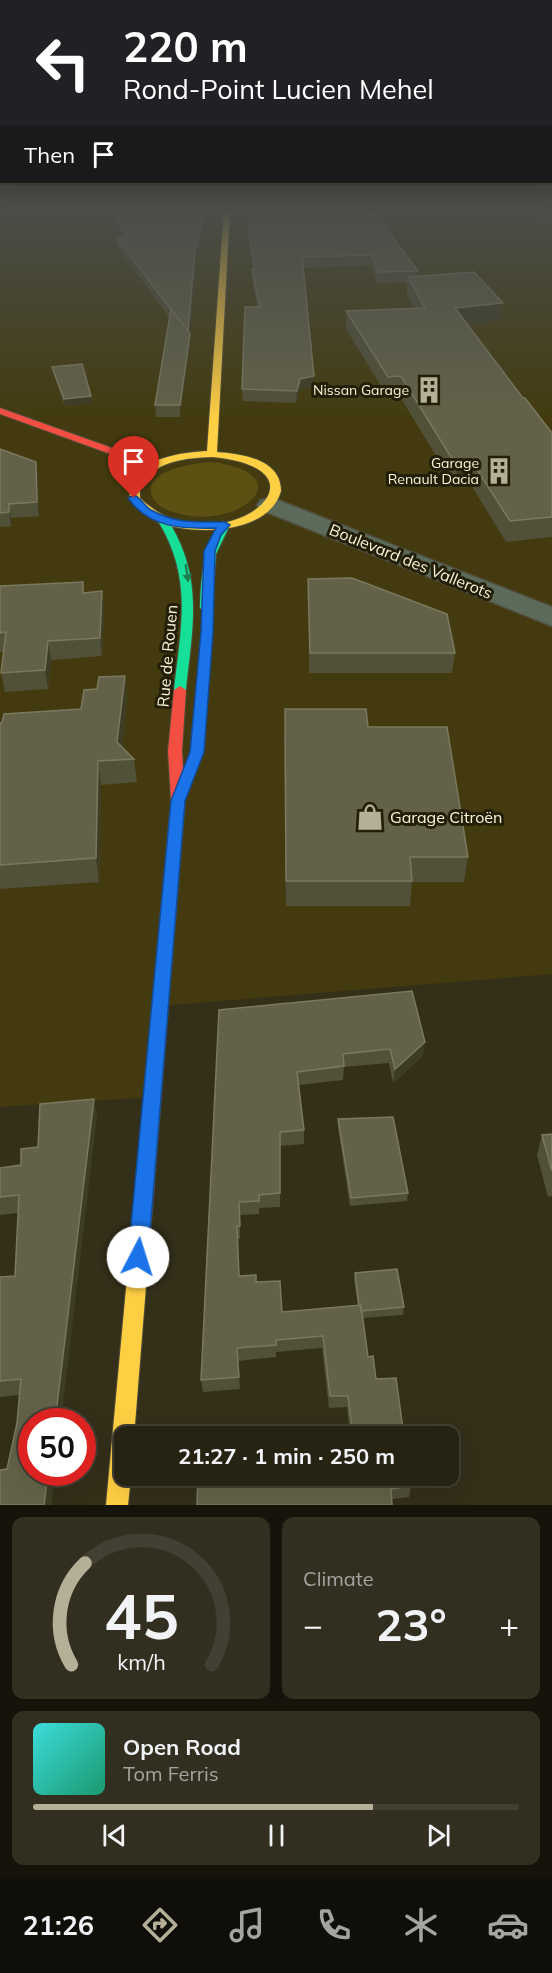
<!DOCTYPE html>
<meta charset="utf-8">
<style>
body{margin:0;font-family:Mulish,sans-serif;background:#322f21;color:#f1f3f6;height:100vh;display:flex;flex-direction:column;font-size:22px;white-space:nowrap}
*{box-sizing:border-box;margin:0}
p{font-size:20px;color:#a4a4a0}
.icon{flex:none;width:33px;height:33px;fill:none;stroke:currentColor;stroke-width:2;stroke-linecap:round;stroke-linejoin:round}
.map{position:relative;height:1505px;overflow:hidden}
.sheet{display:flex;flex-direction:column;gap:12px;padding:12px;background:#15130a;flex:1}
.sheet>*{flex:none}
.hud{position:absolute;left:0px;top:0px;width:552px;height:183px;box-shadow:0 6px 24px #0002,0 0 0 2px #424033;background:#202124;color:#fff;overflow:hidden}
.speed{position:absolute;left:18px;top:1408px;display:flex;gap:12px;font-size:30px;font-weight:700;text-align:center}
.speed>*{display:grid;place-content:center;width:78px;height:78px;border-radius:50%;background:#262313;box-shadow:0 6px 24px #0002,0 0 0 2px #424033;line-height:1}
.speed .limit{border:9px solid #d22;background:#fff;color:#111}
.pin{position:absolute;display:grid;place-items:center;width:51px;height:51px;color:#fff;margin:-62px -26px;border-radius:50% 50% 50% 0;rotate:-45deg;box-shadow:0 0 6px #0007}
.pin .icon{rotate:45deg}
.me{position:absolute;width:66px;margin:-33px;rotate:5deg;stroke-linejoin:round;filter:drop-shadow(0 0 4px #0008)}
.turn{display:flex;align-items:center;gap:21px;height:126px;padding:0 24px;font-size:27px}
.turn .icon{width:78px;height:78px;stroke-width:2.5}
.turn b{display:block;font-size:42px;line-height:51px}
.then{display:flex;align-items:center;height:57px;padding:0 24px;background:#0003;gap:12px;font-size:22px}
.big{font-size:45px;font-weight:700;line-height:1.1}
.sheet .tile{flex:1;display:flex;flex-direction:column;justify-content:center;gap:9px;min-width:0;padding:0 21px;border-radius:12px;background:#322f21}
.sheet .dial{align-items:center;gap:0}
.dial svg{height:156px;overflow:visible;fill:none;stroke:#424033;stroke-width:7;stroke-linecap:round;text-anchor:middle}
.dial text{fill:#f1f3f6;stroke:none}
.song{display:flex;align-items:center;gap:18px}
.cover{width:72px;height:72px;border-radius:9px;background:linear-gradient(135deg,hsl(180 70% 55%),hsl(160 70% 35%))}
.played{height:6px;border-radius:3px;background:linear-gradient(90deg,#b4af96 70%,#424033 70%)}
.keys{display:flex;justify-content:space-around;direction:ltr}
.heat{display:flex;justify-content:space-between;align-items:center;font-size:33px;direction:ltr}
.sheet .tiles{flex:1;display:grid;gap:12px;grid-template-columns:1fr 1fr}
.tile:last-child{grid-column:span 2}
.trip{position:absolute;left:114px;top:1426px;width:345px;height:60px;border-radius:12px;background:#262313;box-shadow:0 6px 24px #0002,0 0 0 2px #424033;font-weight:700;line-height:60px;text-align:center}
.tab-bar{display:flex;height:96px;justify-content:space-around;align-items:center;background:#0f0e08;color:#a4a4a0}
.tab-bar .icon{width:42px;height:42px}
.tab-bar .current{color:#b4af96}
.tab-bar b{font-size:27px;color:#f1f3f6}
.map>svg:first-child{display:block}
.built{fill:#433b0f}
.green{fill:#5c5112}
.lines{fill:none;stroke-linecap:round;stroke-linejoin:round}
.street-casing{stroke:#504d3a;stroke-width:3}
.fast-casing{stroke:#504d3a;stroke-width:2}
.slow-casing{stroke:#504d3a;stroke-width:2}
.jam-casing{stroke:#504d3a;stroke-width:2}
.street{fill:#5c6a5a;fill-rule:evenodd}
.fast{fill:#16e098;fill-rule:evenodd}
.slow{fill:#ffcf43;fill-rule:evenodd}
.jam{fill:#f24e42;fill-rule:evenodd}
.wall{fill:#515038}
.shaded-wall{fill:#3d3c24}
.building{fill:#636249;stroke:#7a7960;stroke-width:1.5}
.oneway{fill:#1c7f50}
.route{fill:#1a73e8;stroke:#114b97;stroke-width:1.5}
.labels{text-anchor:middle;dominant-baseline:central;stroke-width:6;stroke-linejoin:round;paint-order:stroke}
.far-poi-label{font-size:14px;fill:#f9f4d9;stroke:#221e08;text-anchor:end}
.street-label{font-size:16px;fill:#f9f4d9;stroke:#221e08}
.poi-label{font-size:16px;fill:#f9f4d9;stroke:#221e08;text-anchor:start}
</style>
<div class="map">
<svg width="552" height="1505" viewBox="0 0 552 1505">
<rect width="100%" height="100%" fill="#332f19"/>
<polygon class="built" points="0,209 535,209 552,220 552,974 160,1006 152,1097 0,1107"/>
<path class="green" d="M211,462C302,473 244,529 180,514C171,512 157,507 153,498C139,470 196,463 211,462Z"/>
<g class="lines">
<defs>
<g id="street">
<polygon points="537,209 552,209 552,219 546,218"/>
<polygon points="270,497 552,607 552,626 261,510 257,505 261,500"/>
</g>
<g id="fast">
<path d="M163,518L167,519C204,576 193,626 186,690L180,694L174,690C181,627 193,578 158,521Z"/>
<path d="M225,522L230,525L216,554L212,608L206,612L200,608C201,577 203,549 221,523Z"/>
</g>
<g id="slow">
<path d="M224,209H230L217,452C242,454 281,459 281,491C269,535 192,536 158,522C147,517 138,509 130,499C130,495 129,488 130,484C138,458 185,452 207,451ZM212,457C347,470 215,572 140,498V484C158,461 184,458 212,457Z"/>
<polygon points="161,990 167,992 169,997 134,1437 124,1437 124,1476 131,1476 128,1505 106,1505 153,997 155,992"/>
</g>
<g id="jam">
<polygon points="0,408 157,464 158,466 153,469 149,468 0,414"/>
<polygon points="180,686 186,690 182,751 185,801 169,997 167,1002 161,1004 155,1002 153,997 171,801 168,751 174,690"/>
</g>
</defs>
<use href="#street" class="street-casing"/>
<use href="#fast" class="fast-casing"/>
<use href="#slow" class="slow-casing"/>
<use href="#jam" class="jam-casing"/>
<use href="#street" class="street"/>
<use href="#fast" class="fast"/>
<use href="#slow" class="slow"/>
<use href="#jam" class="jam"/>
</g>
<g class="wall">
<polygon points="108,209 206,209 199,250 197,250 190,334 190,345 180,417 156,417 155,405 170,318 117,247 116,237 122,236"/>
<polygon points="250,209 418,271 417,276 500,321 467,324 523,398 552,433 552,537 506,542 471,485 455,487 399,395 387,396 346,329 346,311 414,308 407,295 407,282 377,283 371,265 304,268 314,376 314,387 300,390 296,403 243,401 242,389 257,307 252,280 252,269 253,269 249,247"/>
<polygon points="520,209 542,209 545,212 552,213 552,227"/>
<polygon points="52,367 91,396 92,403 65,406 53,373"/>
<polygon points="0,449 36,462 38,475 39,516 11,518 11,526 0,527"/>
<polygon points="308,579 455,653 452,673 309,673"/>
<polygon points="83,582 84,593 102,591 104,610 102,656 51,660 48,689 5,692 1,673 4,651 0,652 0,586"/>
<polygon points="125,676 127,700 122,747 134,759 137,782 101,785 99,882 0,889 0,723 81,709 97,689"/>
<polygon points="368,727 468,857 464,882 412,882 410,906 286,906 284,733"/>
<polygon points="219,1010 423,1056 393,1083 389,1063 344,1067 343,1080 299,1085 304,1130 304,1144 280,1146 280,1207 259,1208 259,1214 240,1215 240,1239 237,1239 239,1276 256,1282 282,1312 358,1306 354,1280 355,1273 404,1307 403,1315 362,1318 368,1357 376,1379 403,1429 402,1437 350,1437 347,1407 329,1408 322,1348 276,1352 276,1357 238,1361 240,1389 203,1392 201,1380"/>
<polygon points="97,1117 32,1473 55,1473 51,1505 7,1469 17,1423 19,1395 0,1397 0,1277 15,1276 18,1213 0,1215 0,1168 21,1165 38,1147"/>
<polygon points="338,1119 408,1193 407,1201 350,1206 338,1127"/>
<polygon points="552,1134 552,1196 548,1197 537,1155 542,1135"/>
<polygon points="198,1476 411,1486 409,1497 392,1499"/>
</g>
<g class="shaded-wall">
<polygon points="204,209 206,209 199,250 199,239"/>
<polygon points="196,239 197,250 190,334 190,345 180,417 180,405 188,332"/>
<polygon points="503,303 500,321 453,326 455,308"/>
<polygon points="314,376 314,387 300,390 296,403 297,391 300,379"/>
<polygon points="91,396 92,403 65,406 64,399"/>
<polygon points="36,462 38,475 39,516 37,502"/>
<polygon points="474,465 471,485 455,487 457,467"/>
<polygon points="9,504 11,518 11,526 9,512"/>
<polygon points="102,591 104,610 102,656 100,638"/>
<polygon points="48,641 51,660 48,689 45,670"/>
<polygon points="125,676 127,700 121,759 117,742"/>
<polygon points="98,761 101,785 99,882 96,858"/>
<polygon points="425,1042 423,1056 393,1083 395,1069"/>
<polygon points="94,1099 97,1117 61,1422 55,1422"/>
<polygon points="48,1473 55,1473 51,1505 44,1505"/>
</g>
<g class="building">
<polygon points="112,209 204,209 199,239 196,239 188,332 116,237 127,236"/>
<polygon points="250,209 372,209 418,271 378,272 372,255 302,257 314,376 300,379 297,391 242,389 245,307 260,307 252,269 255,269 249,236"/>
<polygon points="533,209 542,209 545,212 552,213 552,219"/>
<polygon points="474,272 503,303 455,308 523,398 525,398 552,433 552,517 510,521 474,465 457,467 401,376 388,377 346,311 425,308 408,277"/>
<polygon points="171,309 190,334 180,405 155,405"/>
<polygon points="82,364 91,396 64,399 52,367"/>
<polygon points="0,449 36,462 37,502 9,504 9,512 0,513"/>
<polygon points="352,578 447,614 455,653 310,653 308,579"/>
<polygon points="83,582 83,593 102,591 100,638 48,641 45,670 1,673 6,632 0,633 0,586"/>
<polygon points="125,676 117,742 134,759 98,761 96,858 0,865 0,723 2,723 4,714 81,709 84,690 97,689 99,677"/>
<polygon points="285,709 366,709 368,727 447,727 468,857 410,857 412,881 286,881"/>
<polygon points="412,991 425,1042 395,1069 390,1049 343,1054 344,1066 297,1072 304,1130 280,1132 280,1193 259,1195 259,1201 239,1202 240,1226 237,1226 239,1276 256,1275 256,1282 280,1281 282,1312 361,1305 368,1357 373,1356 376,1379 396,1378 403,1429 393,1430 395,1437 353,1437 348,1396 330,1396 323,1336 276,1340 276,1345 237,1348 239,1377 201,1380 219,1010"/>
<polygon points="94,1099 55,1422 32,1422 32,1473 48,1473 44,1505 0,1505 0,1470 7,1469 17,1423 21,1379 0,1381 0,1277 15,1276 19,1195 0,1197 0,1168 21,1165 21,1149 38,1147 40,1104"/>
<polygon points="393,1117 408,1193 351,1198 338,1119"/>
<polygon points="552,1134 552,1171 542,1135"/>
<polygon points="397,1269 404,1307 361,1311 361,1305 359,1306 355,1273"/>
<polygon points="260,1430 260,1437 199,1437 199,1435"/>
<polygon points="198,1476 408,1476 411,1486 391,1489 392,1505 197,1505"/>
</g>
<defs><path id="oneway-solid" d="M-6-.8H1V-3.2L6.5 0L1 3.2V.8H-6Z" transform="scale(1.5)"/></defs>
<use class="oneway" href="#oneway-solid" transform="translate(187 573) rotate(81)"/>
<linearGradient id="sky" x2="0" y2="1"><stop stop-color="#1c1a0e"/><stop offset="0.5" stop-color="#4a4d49"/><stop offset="1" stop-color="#4a4d49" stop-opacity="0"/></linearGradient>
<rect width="552" height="420" fill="url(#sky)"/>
<path class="route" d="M134,495C141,498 144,506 151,510C176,524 198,522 225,522L230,525L221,535L215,551L213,632L204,752L185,801L148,1257L145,1264L138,1267L131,1264L128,1257L171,801L190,752L201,632L204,551L216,528C182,529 149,528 128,498Z"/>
<defs>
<symbol id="building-bare" viewBox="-9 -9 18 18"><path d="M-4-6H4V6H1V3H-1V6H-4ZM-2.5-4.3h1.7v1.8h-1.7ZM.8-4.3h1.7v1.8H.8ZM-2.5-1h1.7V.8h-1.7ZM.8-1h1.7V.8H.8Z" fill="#b4af96" stroke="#221e08" stroke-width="2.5" paint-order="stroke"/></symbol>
<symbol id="shop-bare" viewBox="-9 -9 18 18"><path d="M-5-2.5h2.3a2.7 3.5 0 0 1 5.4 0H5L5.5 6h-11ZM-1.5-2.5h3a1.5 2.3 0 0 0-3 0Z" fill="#b4af96" stroke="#221e08" stroke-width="2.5" paint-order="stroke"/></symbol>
</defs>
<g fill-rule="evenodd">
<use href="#building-bare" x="410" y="371" width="38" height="38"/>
<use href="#building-bare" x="480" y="452" width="38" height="38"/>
<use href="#shop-bare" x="351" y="798" width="38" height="38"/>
</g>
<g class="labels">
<g class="far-poi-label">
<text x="409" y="390">Nissan Garage</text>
<text x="479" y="463">Garage<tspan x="479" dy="16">Renault Dacia</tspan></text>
</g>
<g class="street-label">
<text transform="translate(411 561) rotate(22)">Boulevard des Vallerots</text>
<text transform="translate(167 656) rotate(-85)">Rue de Rouen</text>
</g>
<g class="poi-label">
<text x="390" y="817">Garage Citroën</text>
</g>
</g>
</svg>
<div class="speed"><div class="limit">50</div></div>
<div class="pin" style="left:134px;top:498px;background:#d93025"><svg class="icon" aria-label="arrive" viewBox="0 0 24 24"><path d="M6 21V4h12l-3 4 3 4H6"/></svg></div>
<svg class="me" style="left:138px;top:1257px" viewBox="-20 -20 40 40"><circle r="19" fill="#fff"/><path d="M0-13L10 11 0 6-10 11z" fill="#1a73e8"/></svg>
<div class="trip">21:27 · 1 min · 250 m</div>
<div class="hud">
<div class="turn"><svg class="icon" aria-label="left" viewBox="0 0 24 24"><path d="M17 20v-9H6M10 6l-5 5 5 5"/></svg><div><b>220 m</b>Rond-Point Lucien Mehel</div></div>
<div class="then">Then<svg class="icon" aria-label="arrive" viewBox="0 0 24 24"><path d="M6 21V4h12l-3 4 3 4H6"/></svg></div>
</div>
</div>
<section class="sheet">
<div class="tiles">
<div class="tile dial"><svg viewBox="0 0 100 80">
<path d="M14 69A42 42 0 1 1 86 69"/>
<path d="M14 69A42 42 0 0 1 21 17" stroke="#b4af96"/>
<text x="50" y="56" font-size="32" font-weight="700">45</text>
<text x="50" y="72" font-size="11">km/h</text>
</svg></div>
<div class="tile"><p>Climate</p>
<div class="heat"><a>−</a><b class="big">23°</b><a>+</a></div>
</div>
<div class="tile">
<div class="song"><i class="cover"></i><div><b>Open Road</b><p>Tom Ferris</p></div></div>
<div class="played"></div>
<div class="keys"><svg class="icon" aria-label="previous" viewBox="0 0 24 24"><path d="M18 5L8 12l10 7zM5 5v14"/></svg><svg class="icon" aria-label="pause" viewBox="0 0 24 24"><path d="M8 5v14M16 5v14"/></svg><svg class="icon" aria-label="next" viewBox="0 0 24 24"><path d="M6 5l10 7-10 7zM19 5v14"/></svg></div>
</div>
</div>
</section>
<nav class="tab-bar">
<b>21:26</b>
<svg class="icon current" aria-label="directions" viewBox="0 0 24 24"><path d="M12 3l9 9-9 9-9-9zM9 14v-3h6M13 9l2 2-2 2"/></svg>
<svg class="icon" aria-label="music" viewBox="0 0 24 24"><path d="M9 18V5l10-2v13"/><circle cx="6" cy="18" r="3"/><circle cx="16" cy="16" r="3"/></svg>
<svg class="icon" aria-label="phone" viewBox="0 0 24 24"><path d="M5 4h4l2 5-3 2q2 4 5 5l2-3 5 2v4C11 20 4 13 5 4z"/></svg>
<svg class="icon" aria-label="climate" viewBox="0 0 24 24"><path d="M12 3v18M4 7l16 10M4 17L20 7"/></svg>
<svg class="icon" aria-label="car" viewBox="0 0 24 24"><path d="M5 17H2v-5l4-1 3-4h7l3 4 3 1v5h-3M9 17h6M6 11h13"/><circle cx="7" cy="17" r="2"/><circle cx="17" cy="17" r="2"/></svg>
</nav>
